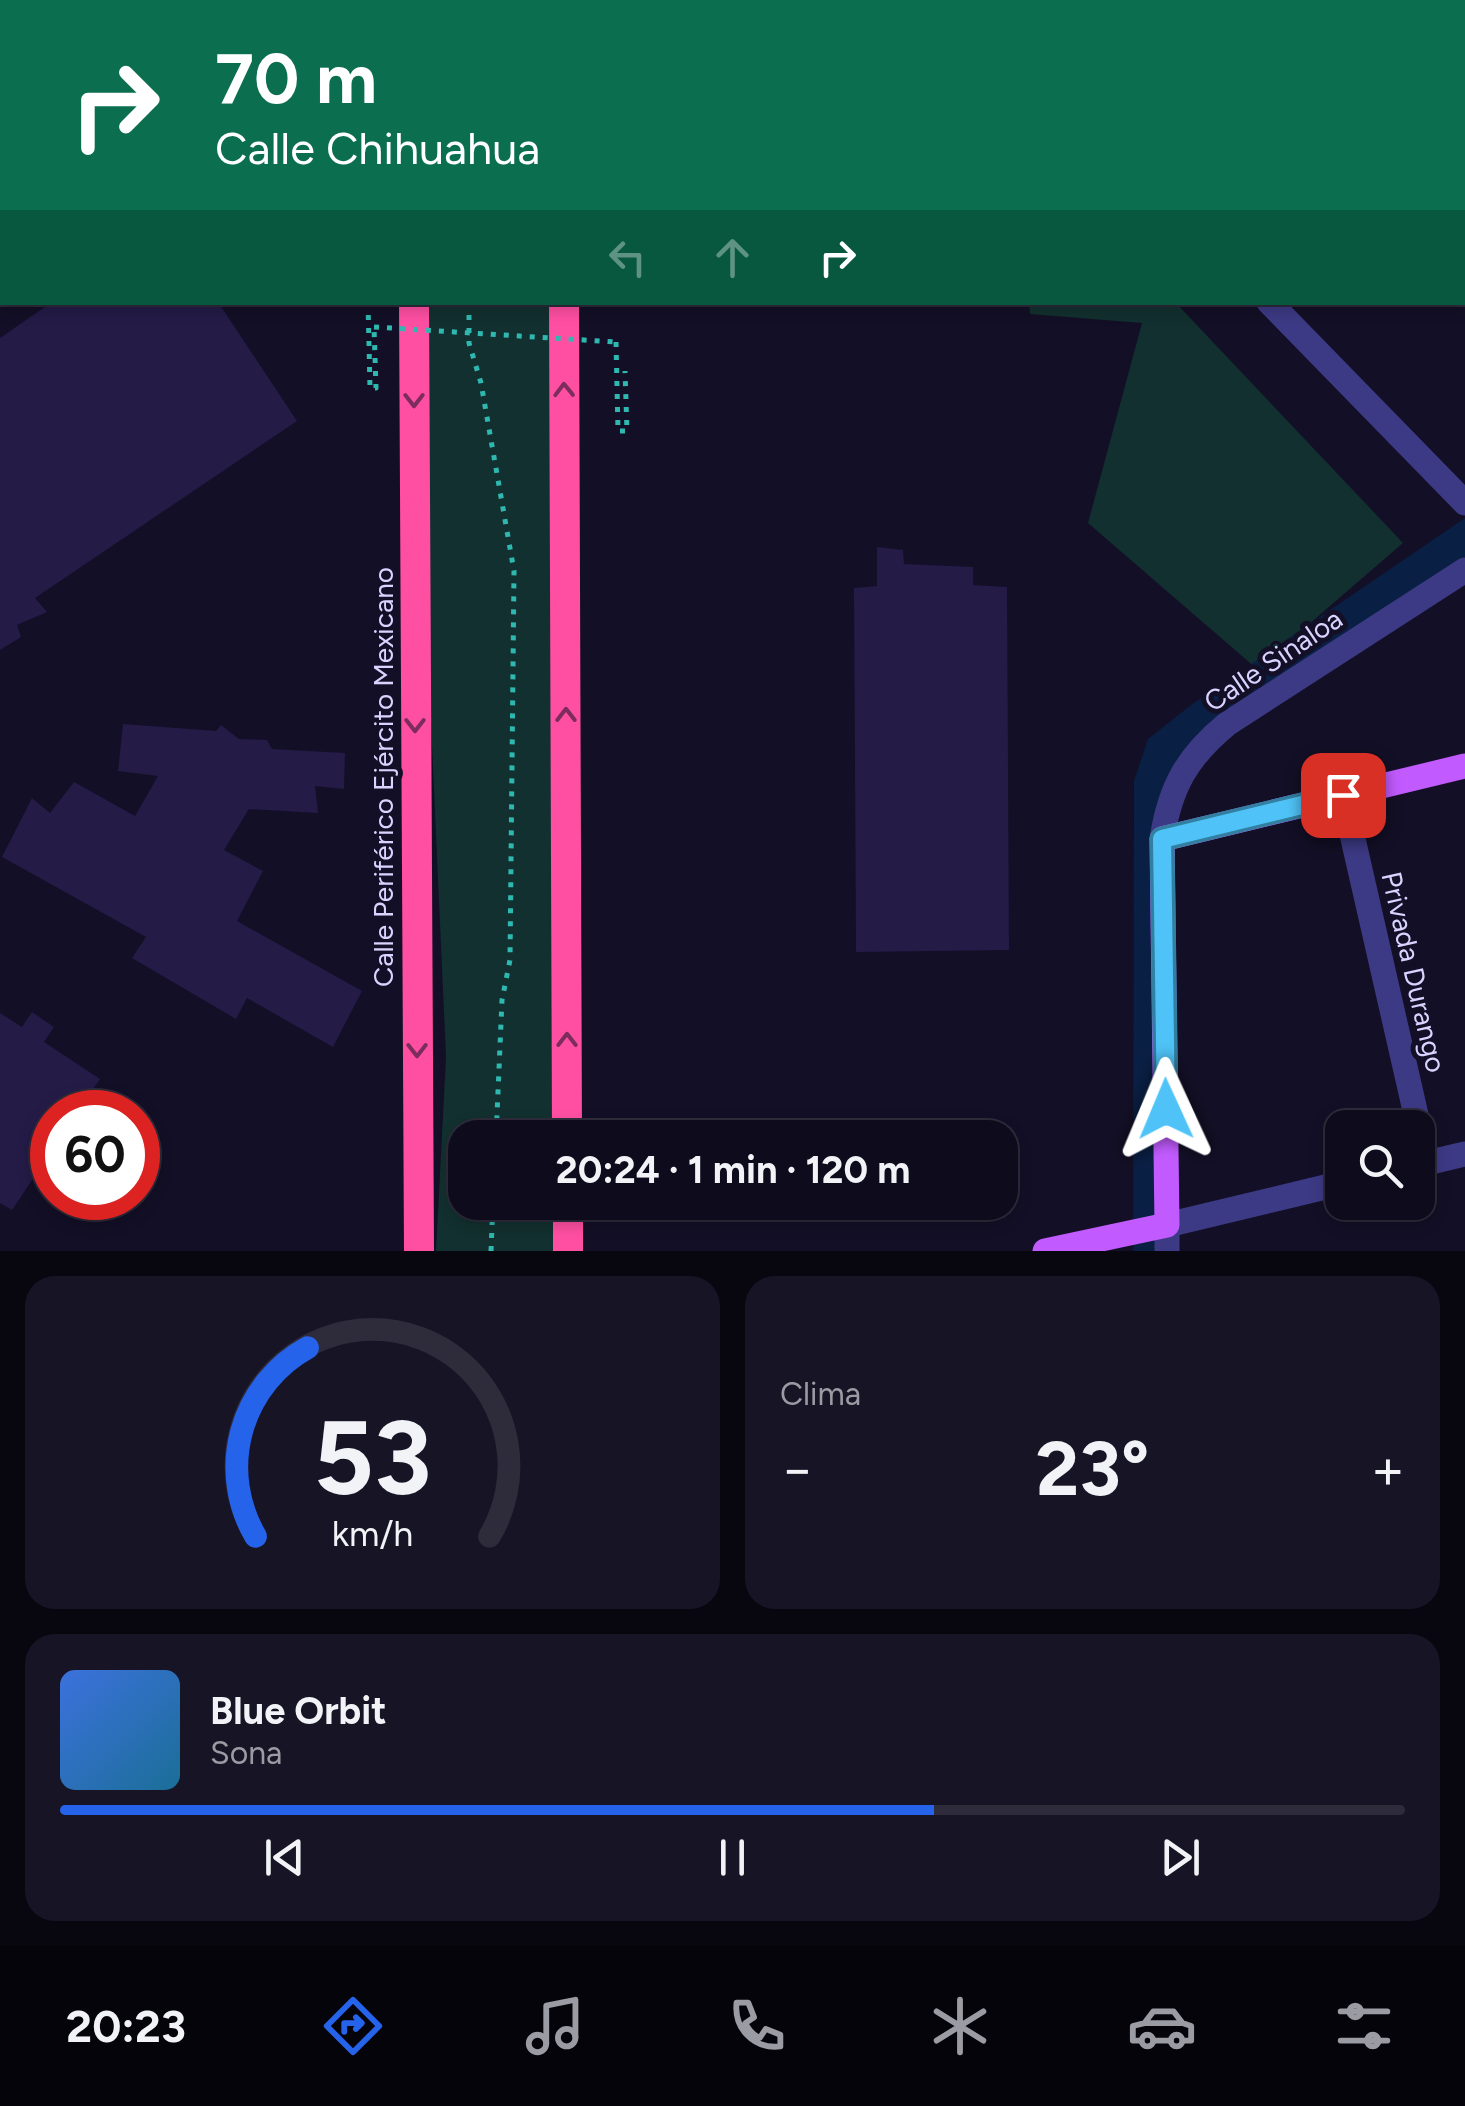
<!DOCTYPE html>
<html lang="es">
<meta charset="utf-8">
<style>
body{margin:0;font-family:Figtree,sans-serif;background:#171425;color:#f1f3f6;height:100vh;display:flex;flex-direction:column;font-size:38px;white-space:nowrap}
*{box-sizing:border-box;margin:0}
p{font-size:32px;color:#9b9ba3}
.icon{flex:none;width:55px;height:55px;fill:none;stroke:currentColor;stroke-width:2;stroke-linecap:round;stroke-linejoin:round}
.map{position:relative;height:1251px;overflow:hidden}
.panel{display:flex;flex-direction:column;gap:25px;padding:25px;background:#08060f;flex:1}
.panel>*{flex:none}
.top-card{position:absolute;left:0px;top:0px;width:1465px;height:305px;box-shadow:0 5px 15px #0003,0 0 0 2px #2e2b3b;background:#0b6e4f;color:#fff;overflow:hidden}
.fabs{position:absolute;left:1325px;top:1110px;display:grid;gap:20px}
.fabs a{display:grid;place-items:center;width:110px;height:110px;border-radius:20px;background:#0e0b1c;box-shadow:0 5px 15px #0003,0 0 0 2px #2e2b3b;font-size:50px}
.speed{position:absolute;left:30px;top:1090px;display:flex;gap:20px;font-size:50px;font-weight:700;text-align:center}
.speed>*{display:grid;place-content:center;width:130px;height:130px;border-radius:50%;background:#0e0b1c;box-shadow:0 5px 15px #0003,0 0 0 2px #2e2b3b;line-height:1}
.speed .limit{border:15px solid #d22;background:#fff;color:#111}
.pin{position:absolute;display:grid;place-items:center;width:85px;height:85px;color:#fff;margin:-42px;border-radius:20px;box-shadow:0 5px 15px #0006}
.me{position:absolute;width:110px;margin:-55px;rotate:359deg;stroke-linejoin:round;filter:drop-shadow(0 0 8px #0008)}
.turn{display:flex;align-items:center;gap:35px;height:210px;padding:0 50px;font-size:45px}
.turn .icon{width:130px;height:130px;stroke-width:2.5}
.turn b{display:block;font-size:70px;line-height:85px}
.lanes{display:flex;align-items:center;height:95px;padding:0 50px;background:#0003;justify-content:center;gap:50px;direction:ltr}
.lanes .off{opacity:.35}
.big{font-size:75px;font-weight:700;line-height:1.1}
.panel .widget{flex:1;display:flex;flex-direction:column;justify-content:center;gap:15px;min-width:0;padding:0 35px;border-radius:30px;background:#171425}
.panel .dial{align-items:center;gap:0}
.dial svg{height:260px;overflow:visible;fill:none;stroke:#2e2b3b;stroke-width:7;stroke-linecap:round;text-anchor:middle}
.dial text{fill:#f1f3f6;stroke:none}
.song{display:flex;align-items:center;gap:30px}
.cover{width:120px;height:120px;border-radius:15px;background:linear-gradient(135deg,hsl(220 70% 55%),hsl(200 70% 35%))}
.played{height:10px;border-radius:5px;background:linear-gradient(90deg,#2563eb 65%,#2e2b3b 65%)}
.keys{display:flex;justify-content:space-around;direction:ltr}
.heat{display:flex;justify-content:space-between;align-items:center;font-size:55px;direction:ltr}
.panel .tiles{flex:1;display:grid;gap:25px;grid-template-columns:1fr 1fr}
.widget:last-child{grid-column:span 2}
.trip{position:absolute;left:448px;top:1120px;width:570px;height:100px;border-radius:30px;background:#0e0b1c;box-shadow:0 5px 15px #0003,0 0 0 2px #2e2b3b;font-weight:700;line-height:100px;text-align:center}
.tab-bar{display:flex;height:160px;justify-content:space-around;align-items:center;background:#06040b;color:#9b9ba3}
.tab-bar .icon{width:70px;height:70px}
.tab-bar .active{color:#2563eb}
.tab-bar b{font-size:45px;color:#f1f3f6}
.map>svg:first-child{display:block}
.green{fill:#12302f}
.water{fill:#0a1f44}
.building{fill:#241b47}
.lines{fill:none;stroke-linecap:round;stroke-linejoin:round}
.path{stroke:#2fb8b0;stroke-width:5;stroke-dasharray:5 8;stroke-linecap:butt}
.minor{stroke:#3d3a85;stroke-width:25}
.major{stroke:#c25bff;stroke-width:25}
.highway{stroke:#ff4fa3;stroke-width:30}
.path-bridge{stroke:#2fb8b0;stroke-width:5;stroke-dasharray:5 8;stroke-linecap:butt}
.oneway{stroke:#7d2c5e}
.route-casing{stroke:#337fa1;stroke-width:25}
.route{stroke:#4fc3f7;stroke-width:18}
.labels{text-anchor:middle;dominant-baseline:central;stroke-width:10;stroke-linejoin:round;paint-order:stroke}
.street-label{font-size:28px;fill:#d9d4ff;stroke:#130f26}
</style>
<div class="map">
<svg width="1465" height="1251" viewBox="0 0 1465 1251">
<rect width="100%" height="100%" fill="#130f26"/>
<g class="green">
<polygon points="419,303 568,303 582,863 573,1137 465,1138 465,1202 571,1203 569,1251 436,1251 446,1057 426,610"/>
<polygon points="1029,303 1176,303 1403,543 1257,669 1088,523 1142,323 1030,314"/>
</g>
<polygon class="water" points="1465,518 1465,557 1212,726 1175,767 1160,1251 1133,1251 1134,781 1148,739 1191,705"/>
<g class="building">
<polygon points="52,302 218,302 297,421 35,598 47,612 17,625 21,637 0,650 0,338"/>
<polygon points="877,547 903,550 904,564 973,567 973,585 1007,587 1009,950 856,952 854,588 877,586"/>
<polygon points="123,724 216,731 221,725 239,739 267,740 272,749 345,753 344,789 315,786 318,813 249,809 224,850 263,871 237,921 362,991 333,1047 247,998 236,1019 132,958 146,937 2,857 32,798 50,813 74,782 135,816 158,776 118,771"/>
<polygon points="32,1012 54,1027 44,1042 100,1079 77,1112 52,1112 52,1150 12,1210 0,1203 0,1013 22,1027"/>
</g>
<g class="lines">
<g class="path">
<polyline points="497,2 497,0"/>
<polyline points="368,302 370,388 376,388 374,327"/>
<polyline points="469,302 469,343 481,383 514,571 510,960 502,1000 496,1138"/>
<polyline points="616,342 618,431 627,431 625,371"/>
<polyline points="491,1251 493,1202"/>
</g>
<g class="minor">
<polyline points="230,0 260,2"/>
<polyline points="609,0 613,2"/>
<polyline points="970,0 972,2"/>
<polyline points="315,2 326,0"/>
<polyline points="784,2 788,0"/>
<polyline points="1269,302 1465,503"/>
<polyline points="1343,795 1427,1163"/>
<path d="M1162,839C1170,787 1187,757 1227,724L1465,570"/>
<polyline points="1418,1165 1465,1154"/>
<polyline points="1167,1251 1167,1225 1342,1183"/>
</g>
<polyline class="major" points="1045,1251 1167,1225 1162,839 1465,766"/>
<g class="highway">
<polyline points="412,0 412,2"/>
<polyline points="564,2 564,0"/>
<polyline points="414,302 419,1251"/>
<polyline points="564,302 567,1138"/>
<polyline points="568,1202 568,1251"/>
</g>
<polyline class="path-bridge" points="374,327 616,342"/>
</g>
<defs><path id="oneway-chevron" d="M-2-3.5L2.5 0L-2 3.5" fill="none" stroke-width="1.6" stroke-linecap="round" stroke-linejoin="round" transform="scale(2.5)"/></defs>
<g class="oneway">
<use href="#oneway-chevron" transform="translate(564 390) rotate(-91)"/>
<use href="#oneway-chevron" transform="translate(414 400) rotate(90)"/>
<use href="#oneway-chevron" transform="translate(566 715) rotate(-90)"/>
<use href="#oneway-chevron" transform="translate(415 725) rotate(90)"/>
<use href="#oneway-chevron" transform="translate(567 1040) rotate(-90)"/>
<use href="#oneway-chevron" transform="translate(417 1050) rotate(90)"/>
</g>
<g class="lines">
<defs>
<polyline id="route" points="1166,1109 1162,839 1343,795"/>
</defs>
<use href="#route" class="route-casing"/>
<use href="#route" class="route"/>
</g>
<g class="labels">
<g class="street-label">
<text transform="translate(1273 660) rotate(-34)">Calle Sinaloa</text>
<text transform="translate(383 777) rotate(-90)">Calle Periférico Ejército Mexicano</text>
<text transform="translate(1414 972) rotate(77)">Privada Durango</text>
</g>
</g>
</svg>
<div class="fabs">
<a><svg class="icon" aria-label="search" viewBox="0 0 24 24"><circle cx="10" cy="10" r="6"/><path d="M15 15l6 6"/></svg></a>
</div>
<div class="speed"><div class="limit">60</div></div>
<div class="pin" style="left:1343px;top:795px;background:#d93025"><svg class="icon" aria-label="arrive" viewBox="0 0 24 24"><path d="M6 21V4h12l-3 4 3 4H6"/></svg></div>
<svg class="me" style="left:1166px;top:1109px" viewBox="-20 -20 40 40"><path d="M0-17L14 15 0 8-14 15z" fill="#4fc3f7" stroke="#fff" stroke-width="4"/></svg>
<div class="trip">20:24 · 1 min · 120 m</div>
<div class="top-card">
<div class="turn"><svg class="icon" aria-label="right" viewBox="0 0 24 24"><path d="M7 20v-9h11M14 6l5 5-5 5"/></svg><div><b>70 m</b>Calle Chihuahua</div></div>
<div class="lanes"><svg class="icon off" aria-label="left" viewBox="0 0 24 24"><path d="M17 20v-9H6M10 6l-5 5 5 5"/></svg><svg class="icon off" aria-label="ahead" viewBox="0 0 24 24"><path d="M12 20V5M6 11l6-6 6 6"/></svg><svg class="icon" aria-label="right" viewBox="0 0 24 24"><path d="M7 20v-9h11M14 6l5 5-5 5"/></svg></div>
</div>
</div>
<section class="panel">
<div class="tiles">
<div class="widget dial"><svg viewBox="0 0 100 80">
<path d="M14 69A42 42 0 1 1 86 69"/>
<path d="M14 69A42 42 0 0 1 30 11" stroke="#2563eb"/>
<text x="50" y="56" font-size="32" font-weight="700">53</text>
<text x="50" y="72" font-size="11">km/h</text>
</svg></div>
<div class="widget"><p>Clima</p>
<div class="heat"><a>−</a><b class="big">23°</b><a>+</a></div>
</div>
<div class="widget">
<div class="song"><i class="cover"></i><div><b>Blue Orbit</b><p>Sona</p></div></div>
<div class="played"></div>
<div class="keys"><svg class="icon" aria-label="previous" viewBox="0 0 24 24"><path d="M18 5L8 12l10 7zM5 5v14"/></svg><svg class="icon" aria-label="pause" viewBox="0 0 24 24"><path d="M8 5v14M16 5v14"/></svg><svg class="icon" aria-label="next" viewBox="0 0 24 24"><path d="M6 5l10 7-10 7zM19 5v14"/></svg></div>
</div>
</div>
</section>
<nav class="tab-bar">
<b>20:23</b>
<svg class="icon active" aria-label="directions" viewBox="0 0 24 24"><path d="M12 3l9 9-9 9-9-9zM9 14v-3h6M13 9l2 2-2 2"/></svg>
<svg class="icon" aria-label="music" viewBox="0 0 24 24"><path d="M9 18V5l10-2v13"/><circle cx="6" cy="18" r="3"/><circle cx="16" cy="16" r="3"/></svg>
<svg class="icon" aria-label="phone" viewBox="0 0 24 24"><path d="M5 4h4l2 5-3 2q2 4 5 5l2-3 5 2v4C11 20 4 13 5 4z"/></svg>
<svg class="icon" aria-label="climate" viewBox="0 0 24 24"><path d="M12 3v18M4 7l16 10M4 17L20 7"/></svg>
<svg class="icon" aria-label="car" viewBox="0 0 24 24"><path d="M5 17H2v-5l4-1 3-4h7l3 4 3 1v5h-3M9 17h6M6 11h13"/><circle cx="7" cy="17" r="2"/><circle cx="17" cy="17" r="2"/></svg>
<svg class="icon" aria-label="filters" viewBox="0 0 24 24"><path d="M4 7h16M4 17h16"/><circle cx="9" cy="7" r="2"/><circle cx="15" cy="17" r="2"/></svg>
</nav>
